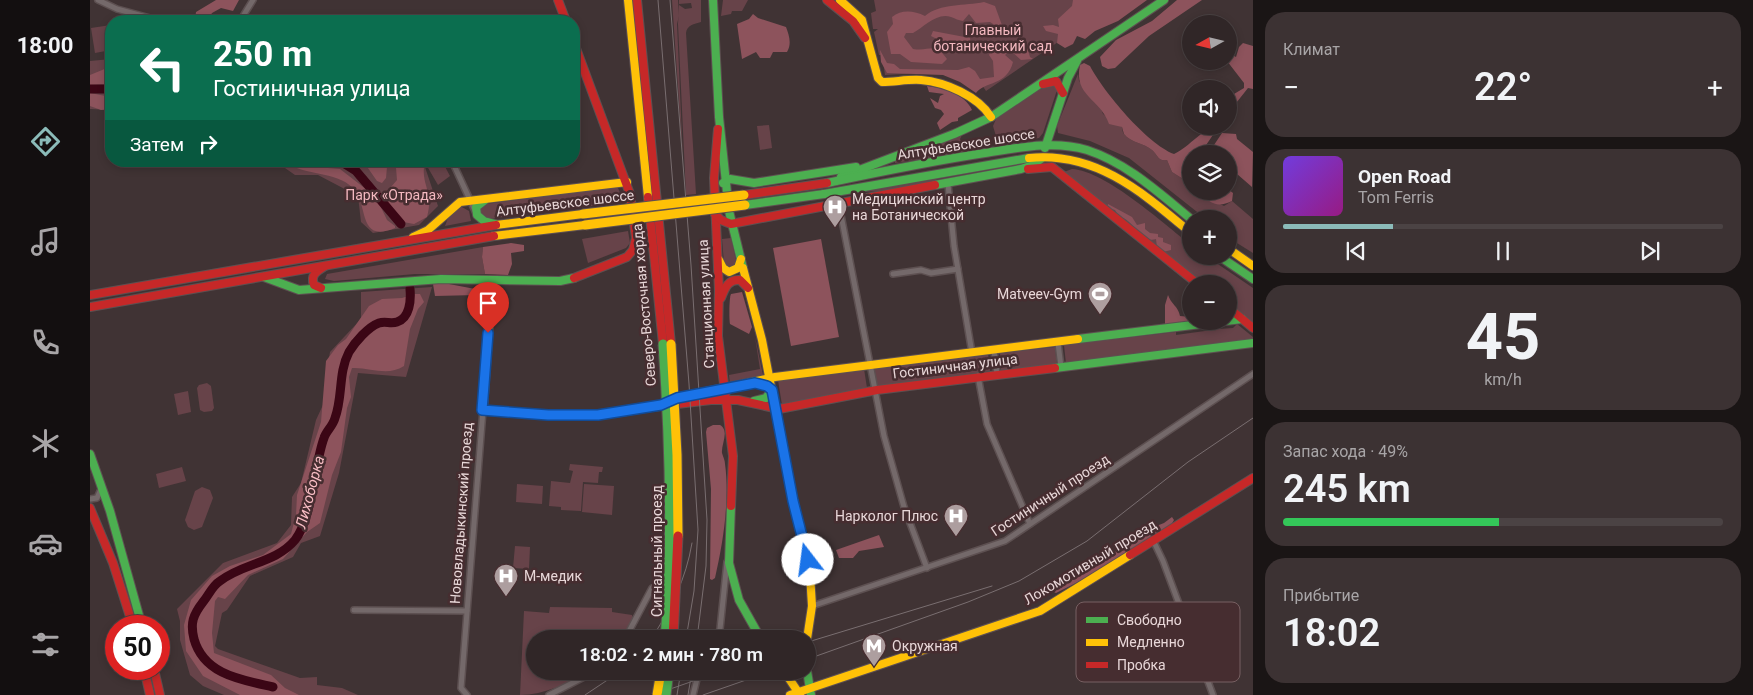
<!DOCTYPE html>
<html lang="ru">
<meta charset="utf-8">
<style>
body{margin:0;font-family:Roboto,sans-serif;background:#3c3233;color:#f1f3f6;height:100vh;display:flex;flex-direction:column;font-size:19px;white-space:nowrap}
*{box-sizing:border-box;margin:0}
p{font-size:16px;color:#a8a5a7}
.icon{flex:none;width:28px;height:28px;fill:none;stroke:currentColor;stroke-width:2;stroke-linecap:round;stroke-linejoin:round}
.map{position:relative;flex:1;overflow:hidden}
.panel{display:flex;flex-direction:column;gap:12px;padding:12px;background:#1a1515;width:500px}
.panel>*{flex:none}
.top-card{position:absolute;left:15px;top:15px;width:475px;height:152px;border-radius:20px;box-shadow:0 2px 8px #0003,0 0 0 1px #4b4344;background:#0b6e4f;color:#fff;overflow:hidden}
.needle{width:32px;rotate:262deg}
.buttons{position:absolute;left:1092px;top:15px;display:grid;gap:10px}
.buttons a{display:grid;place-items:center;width:55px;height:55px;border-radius:50%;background:#302627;box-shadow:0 2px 8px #0003,0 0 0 1px #4b4344;font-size:25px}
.speed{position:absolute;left:15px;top:615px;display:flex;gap:10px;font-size:25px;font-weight:700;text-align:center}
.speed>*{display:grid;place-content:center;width:65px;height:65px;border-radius:50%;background:#302627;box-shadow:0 2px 8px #0003,0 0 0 1px #4b4344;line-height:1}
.speed .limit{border:8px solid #d22;background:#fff;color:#111}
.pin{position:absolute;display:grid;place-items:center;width:42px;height:42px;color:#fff;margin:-51px -21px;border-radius:50% 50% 50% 0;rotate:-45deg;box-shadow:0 0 5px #0007}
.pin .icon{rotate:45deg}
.me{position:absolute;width:55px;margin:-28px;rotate:345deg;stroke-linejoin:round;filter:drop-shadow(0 0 4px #0008)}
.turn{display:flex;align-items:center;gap:18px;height:105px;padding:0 25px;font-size:22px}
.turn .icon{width:65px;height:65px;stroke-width:2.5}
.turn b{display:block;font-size:35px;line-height:42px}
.then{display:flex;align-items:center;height:48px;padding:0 25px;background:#0003;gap:10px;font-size:19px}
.big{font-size:38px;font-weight:600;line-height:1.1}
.panel .card{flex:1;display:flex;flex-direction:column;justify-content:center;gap:8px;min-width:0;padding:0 18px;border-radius:20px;background:#3c3233}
.panel .dial{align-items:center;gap:0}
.dial b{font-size:65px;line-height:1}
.song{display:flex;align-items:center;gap:15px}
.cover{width:60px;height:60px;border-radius:8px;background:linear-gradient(135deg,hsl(260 70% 55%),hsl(310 70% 35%))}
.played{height:5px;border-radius:2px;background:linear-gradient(90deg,#8bbbb9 25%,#4b4344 25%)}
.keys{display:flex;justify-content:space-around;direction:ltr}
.heat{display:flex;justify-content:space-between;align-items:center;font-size:28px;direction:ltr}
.charge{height:8px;border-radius:4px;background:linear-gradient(90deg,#34c759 49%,#4b4344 0)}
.trip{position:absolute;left:436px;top:630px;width:290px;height:50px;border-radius:25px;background:#302627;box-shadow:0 2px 8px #0003,0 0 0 1px #4b4344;font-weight:600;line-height:50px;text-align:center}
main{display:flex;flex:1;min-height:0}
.tabs{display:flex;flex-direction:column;width:90px;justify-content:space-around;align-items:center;background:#130f10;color:#a8a5a7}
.tabs .icon{width:35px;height:35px}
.tabs .current{color:#8bbbb9}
.tabs b{font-size:22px;color:#f1f3f6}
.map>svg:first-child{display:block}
.green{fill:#674349}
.forest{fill:#8d535c}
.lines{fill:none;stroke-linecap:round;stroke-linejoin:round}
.river{stroke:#3b0615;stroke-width:9}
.street-casing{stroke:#5d5051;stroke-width:8}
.fast-casing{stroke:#5d5051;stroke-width:10}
.slow-casing{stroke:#5d5051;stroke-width:10}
.jam-casing{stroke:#5d5051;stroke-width:10}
.street{stroke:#74696a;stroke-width:5}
.fast{stroke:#4caf50;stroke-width:8}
.slow{stroke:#ffc107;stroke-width:8}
.jam{stroke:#c62828;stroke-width:8}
.rail{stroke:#796e70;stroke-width:1}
.fast-bridge-casing{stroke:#5d5051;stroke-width:11;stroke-linecap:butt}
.slow-bridge-casing{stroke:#5d5051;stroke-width:11;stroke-linecap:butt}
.jam-bridge-casing{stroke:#5d5051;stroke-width:11;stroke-linecap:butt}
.fast-bridge{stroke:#4caf50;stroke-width:9}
.slow-bridge{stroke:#ffc107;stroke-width:9}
.jam-bridge{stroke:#c62828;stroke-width:9}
.route-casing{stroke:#114b97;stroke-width:12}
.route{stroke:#1a73e8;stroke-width:9}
.labels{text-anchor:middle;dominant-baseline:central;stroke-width:5;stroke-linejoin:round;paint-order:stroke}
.park-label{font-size:14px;fill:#f4b9c0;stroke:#462d30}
.street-label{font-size:14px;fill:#e8d7d8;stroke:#462d30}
.poi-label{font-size:14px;fill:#e8d7d8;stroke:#462d30;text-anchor:start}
.water-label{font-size:15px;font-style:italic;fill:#f7bcc3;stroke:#462d30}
.key{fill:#462d30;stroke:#776062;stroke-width:1}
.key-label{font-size:14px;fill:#e8d7d8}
</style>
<main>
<nav class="tabs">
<b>18:00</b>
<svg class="icon current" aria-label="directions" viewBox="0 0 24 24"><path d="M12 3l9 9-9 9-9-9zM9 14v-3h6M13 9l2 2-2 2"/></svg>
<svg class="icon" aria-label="music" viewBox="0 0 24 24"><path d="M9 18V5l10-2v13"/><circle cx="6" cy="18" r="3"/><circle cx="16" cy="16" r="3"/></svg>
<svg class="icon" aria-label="phone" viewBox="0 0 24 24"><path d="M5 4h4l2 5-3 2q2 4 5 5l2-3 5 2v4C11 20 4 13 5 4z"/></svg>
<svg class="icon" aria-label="climate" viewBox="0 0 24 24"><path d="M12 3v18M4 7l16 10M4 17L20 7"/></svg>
<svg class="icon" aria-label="car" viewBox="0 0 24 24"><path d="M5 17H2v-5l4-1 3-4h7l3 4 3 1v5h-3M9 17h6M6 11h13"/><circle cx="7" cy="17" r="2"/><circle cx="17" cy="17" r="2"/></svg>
<svg class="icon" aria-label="filters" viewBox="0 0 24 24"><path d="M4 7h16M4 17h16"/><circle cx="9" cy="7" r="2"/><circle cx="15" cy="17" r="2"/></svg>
</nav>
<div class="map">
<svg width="1163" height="695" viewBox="0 0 1163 695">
<rect width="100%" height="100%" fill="#403334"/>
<g class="green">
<polygon points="582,0 588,0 589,16 587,24 593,160"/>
<path d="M589,0H611V22C604,24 597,25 596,33L606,194L596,195L588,24L589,5L595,9L602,8L601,3L589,4Z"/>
<polygon points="633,0 658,0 652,11 642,11 641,14 631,16"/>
<polygon points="784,0 1045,0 971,40 896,91 882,70 795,75 792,55 789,55 784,32 788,29 783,29 781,13 786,11"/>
<polygon points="21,25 21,50 5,53 1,28"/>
<polygon points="21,59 21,110 0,109 0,61"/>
<path d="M988,74L989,81L1009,104L1013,114L1032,127C1032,128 1033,134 1034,134C1041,143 1054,143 1062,150C1068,155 1068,162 1077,160L1082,172L1101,184V191H1110L1114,196L1134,206L1142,201L1163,219V253L1139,238V219H1116L1039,158L1000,141L968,133L967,126Z"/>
<polygon points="963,83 967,90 953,133 949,138 911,145 908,143 903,126 906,119 958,84"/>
<polygon points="679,125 682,148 670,150 667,126"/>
<polygon points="873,133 870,139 873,147 878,149 876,152 805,163 805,160"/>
<polygon points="185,161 333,161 348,206 329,225 283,233 271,222 268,196 228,175 205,175"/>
<polygon points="334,161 352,161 360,176 348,185"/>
<path d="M982,169C1016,171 1074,224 1101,245V256H1116L1163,288V323L1139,304V284H1114L974,172Z"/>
<polygon points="844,177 848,181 793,192 769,191"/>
<polygon points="523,187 528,188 534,202 398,219 391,215 390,210 396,204"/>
<polygon points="370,206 379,211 381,221 355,226 358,218"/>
<polygon points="538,231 540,243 536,248 498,263 492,239"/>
<polygon points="641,238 647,265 638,269 634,263 632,239"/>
<polygon points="393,247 392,257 395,274 325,274 244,281 235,279 237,274"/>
<polygon points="342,287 316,377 268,373 249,473 230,536 211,543 203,557 160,576 137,610 132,613 125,646 128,649 210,678 227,677 227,685 252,688 268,695 134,695 113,686 100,675 90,640 90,621 87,609 133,563 187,543 201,525 202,497 211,483 226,420 238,394 236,376 240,352 271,319 271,292"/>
<polygon points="1147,324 1163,337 1163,342 976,364 974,345 1086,332 1086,335 1122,330 1130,327 1129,329 1143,328"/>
<polygon points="665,337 673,375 640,384 639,375 670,369"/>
<polygon points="965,347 967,366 911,372 910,353"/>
<polygon points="898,354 900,371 787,387 784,369"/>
<polygon points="774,369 777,388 692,405 688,380"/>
<polygon points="117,383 121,386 124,408 122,411 114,412 110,410 107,388 109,385"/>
<polygon points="98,391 101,412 88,415 84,394"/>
<polygon points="480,464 513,467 512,472 509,472 508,483 493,482 491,511 471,510 471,507 459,506 461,481 480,483 483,471 479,470"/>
<polygon points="92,467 96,481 69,488 66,474"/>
<polygon points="427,484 453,486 452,504 426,502"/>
<polygon points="494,484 524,486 522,515 492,512"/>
<polygon points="112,487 120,490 123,498 112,527 104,530 98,527 95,520 105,491"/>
<polygon points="425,546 440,547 439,569 423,568"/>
<path d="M460,607L522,608V612L542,615L543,619L532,639H445V671H500C479,683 454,695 430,695L434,611L459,613Z"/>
</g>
<g class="forest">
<polygon points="126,0 149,0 143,11 131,8 122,13 117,21 105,19 106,12"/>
<polygon points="983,0 1057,0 1028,21 1005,31 995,39 987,36 983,44 975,48 967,43 968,34 956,31 953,26 963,25 969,27 968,19 982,6"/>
<polygon points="1087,0 1112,0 1059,36 1025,68 1018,69 1012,66 1010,57 1026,40 1062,21"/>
<path d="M894,2L905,6L913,28L912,30L900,22L886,23L879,14L873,21C868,20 866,19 861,17C847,12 834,27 823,33H816L814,37L823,49C841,52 844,41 857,59L852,64L821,62L810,54H801L797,32L803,24L802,17C812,9 824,11 835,16C850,3 875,6 894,2Z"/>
<path d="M663,14L668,18L696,27C699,35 702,44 697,52H683L680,58H670L666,52L652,59L647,24L659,19Z"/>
<polygon points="843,31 880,38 881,47 866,52 857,44 841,36"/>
<path d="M935,41L940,57L943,59L931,60L920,50L915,55L923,62C917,86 895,81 886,93L870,82L853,75L797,73L791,62L790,50L797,63L804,64L810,69L868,70L879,67L885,71L890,79L904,77L903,61L899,55L901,50L907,48L914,50Z"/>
<polygon points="1153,43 1163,46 1163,89 1158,88 1139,112 1139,97 1154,88 1154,83 1137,61 1139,53 1146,57 1149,47"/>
<path d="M994,63L1000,66C1013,91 1057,144 1084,154C1100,147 1114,126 1129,126L1110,154H1101V184L1082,172L1077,160C1068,162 1068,155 1062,150C1054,143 1041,143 1034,134C1034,134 1032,127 1032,127L1019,124C1011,99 983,96 990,65Z"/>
<polygon points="17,68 21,69 21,84 0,85 0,75"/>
<path d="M837,86C853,88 875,94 882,110L868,118V121L862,122L850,130L847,123L854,114L851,110L845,108L840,98L848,103L850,96L854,94L839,92Z"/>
<polygon points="0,93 21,97 21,109 11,110 0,106"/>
<polygon points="1132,133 1146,134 1147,139 1163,152 1162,187 1139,167 1139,154 1124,154 1120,150 1120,146 1122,148"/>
<path d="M195,161H233L238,168L250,169L286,197L297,220L305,226V228C267,244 279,204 263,188C245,170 214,177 195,161Z"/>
<path d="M273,161H330L334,167C332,186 344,193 337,217L324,224L313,222L295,200V194L307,180L306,168L302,165L297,167L296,178L292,183L287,181Z"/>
<path d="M1139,190L1143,193L1142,201C1128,208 1119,204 1110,191Z"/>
<path d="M1018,204L1042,217L1047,225L1055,223V229L1060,233L1068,234V237L1073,238V242L1081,245V250L1073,252L1067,247L1066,239C1048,244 1044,218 1029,217L1025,210L1017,208Z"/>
<polygon points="731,239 749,337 701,346 683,248"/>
<polygon points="421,243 434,245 434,251 421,253 422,264 418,275 395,274 392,257 393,247"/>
<polygon points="343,284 359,284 385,289 387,295 345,296"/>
<path d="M652,292L662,327L659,334L640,324C639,320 639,298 641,294Z"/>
<path d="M325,294H330L334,302L328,309L320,329L314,366C297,377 280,367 262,368L259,377L261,397L257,408L251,452L242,475L230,523L217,532L193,559L158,575L135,599L128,597L125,601L122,633L124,653L181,675L195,688L209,695H150L113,676L96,651L94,625L101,600L122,576L140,566L173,555L201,534L206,515L207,495L231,422L236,361L248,345L256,339L279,306L292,299L312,298Z"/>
<path d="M1078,295C1081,304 1088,306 1090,316L1101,317V321L1080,325L1075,324V305Z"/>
<path d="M623,425H630C640,431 631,444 632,453C633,457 635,460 635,464C640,500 633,543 625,578L622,580L620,579L621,489L616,432L617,428Z"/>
<polygon points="1082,517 1084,520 1081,525 1010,571 966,593 955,588 968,582 972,585 979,582 1028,550 1041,544 1051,532 1074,523"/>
<polygon points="789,535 794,547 769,551 763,558 749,558 746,550"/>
</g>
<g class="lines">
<g class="river">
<polyline points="0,89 21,89"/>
<polyline points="250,161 266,171 311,224"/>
<path d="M183,687C152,680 114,675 104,639C100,623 103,615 113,602C119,595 122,586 130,581C153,563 186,563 205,540C222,519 224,465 234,438C236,431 243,426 245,418C253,397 248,373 259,352C265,342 278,327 289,323C295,321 301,324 307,322C320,318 321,300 320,289"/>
</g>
<defs>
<g id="street">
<polyline points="8,0 27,9 71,21"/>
<polyline points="150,21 163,0"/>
<polyline points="362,161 386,213"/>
<polyline points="858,184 864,246 882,353"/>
<polyline points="743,194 750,210 794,436 814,507 837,568"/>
<polyline points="803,274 831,270 841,273 868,269"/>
<polyline points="968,343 971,367"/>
<polyline points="904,351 907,374"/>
<polyline points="888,376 897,424 940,524"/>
<polyline points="0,499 7,498 11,489"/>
<polyline points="1063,540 1073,561 1123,695"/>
<polyline points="722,606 915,541 1163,374"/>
<polyline points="264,610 377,611"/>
<polyline points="535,639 562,588 581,583"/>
<polyline points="626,639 630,629 637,562"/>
<polyline points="377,695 371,688 393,410"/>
<polyline points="459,695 506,671"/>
<polyline points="603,695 609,671"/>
</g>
<g id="fast">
<polyline points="623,0 629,117 639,211 653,268"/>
<polyline points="955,148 978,78 987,61"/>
<polyline points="751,177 864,134 901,117 1074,0"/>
<polyline points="633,183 640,179 664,183 766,167"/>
<path d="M737,183C789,172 842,161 895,153C927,148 964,140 997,150C1037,163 1069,193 1101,219"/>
<polyline points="845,185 931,169 943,165 952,158"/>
<polyline points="734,194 939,158"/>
<polyline points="395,200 386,207 387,215 394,221 405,224"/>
<polyline points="655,205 734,194"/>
<polyline points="1129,256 1163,279"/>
<polyline points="174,277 209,290 351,279 470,281 484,278"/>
<path d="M402,281L393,410C445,414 502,420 553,408"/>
<polyline points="988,339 1152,319"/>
<polyline points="965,368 1163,343"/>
<polyline points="664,401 676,398 682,390"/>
<polyline points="0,454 20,511 52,626"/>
<polyline points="641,506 639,563 649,600 671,639"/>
<polyline points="717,671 721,695"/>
</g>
<g id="slow">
<polyline points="538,0 558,197"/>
<path d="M750,0L772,20L788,78L792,82C805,82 818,79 831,80C855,82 888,96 901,117"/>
<path d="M939,158C1006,151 1053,193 1101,233"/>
<polyline points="406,225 493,214"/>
<polyline points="404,236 495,225"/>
<polyline points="323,237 338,230 370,202 537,182"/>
<polyline points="1139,249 1163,266"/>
<polyline points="629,260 633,268 639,272 648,268 651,259"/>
<polyline points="653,268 672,340 703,501 720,574 722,606 717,639"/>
<polyline points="580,402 587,398 685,377 988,339"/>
<polyline points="694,671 710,695"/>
<polyline points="700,695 950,611 1040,555"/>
</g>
<g id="jam">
<polyline points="468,0 476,21"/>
<polyline points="547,0 581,344"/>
<polyline points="737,0 763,21 775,38"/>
<polyline points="953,84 966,81 973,93"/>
<polyline points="628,129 624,178 629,290 628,336 643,456 641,506"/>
<polyline points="938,169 962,167 1108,284"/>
<polyline points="654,195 737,183"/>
<polyline points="558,197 573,344"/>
<polyline points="625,214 631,220 641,224 845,185"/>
<polyline points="484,278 537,257 543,250 546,238 540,194 484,43"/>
<path d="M231,288L224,285C220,275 227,271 235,266"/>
<polyline points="0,295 406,225"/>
<path d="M631,298C635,288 638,279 650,280L658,288"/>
<polyline points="0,307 404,236"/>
<polyline points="1139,308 1163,328"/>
<polyline points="553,408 621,400 648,400 689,409 787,390 965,368"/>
<polyline points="0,508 23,563 43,626"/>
<polyline points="1040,555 1163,478"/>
<polyline points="54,669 60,695"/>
<polyline points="64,669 70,695"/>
</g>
</defs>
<use href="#street" class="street-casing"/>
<use href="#fast" class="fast-casing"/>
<use href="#slow" class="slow-casing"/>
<use href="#jam" class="jam-casing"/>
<use href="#street" class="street"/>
<use href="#fast" class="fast"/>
<use href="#slow" class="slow"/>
<use href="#jam" class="jam"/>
<g class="rail">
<polyline points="568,0 599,384 608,530 604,591 596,639"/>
<polyline points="580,0 601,265 617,520 616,566 607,639"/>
<path d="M561,639C581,609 596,579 602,543"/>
<polyline points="718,642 902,586"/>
<polyline points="718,659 878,602 929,581 997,541 1098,462 1163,418"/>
<polyline points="495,695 531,671"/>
<polyline points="563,695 632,671"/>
<polyline points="587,695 591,671"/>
<polyline points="598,695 602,671"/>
<polyline points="613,695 682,671"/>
</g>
<defs>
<g id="fast-bridge">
<path d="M573,344C580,443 583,540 575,639"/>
<polyline points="576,695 579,671"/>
</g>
<g id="slow-bridge">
<polyline points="493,214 654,195"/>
<polyline points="495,225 655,205"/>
<polyline points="581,344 587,455 588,536"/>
<polyline points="567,695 571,671"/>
</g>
<polyline id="jam-bridge" points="583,639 588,536"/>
</defs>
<use href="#fast-bridge" class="fast-bridge-casing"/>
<use href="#slow-bridge" class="slow-bridge-casing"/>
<use href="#jam-bridge" class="jam-bridge-casing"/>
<use href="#fast-bridge" class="fast-bridge"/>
<use href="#slow-bridge" class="slow-bridge"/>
<use href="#jam-bridge" class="jam-bridge"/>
</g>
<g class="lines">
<defs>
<polyline id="route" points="398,333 392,410 458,415 508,415 571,405 587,398 665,383 677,386 682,390 703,501 718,560"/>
</defs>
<use href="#route" class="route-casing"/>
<use href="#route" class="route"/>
</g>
<defs>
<symbol id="hospital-pin" viewBox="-11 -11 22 30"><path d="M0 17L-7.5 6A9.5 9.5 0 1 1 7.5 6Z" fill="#ad9e9f" stroke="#462d30"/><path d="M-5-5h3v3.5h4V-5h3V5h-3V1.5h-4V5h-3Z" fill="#fff"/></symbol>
<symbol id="stadium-pin" viewBox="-11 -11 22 30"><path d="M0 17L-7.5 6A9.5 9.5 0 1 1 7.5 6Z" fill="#ad9e9f" stroke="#462d30"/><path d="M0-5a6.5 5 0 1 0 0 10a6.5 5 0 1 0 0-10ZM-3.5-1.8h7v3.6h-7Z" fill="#fff"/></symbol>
<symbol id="metro-pin" viewBox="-11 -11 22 30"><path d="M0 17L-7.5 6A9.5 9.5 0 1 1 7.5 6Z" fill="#ad9e9f" stroke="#462d30"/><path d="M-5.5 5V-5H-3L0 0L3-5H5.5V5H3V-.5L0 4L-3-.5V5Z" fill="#fff"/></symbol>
</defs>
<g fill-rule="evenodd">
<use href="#hospital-pin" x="731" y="193" width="28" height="38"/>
<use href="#stadium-pin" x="996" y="280" width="28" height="38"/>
<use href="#hospital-pin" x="852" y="502" width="28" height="38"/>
<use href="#hospital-pin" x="402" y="562" width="28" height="38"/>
<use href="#metro-pin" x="770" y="632" width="28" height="38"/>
</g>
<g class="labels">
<g class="park-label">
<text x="903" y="30">Главный<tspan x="903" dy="16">ботанический сад</tspan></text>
<text x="304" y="195">Парк «Отрада»</text>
</g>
<g class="street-label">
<text transform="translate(876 144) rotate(-9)">Алтуфьевское шоссе</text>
<text transform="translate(475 203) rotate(-7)">Алтуфьевское шоссе</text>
<text transform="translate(616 304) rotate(-93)">Станционная улица</text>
<text transform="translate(554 305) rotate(-95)">Северо-Восточная хорда</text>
<text transform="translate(865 366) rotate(-7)">Гостиничная улица</text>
<text transform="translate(960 495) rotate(-33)">Гостиничный проезд</text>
<text transform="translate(371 513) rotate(-86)">Нововладыкинский проезд</text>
<text transform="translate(567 551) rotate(-90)">Сигнальный проезд</text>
<text transform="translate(1000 562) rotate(-31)">Локомотивный проезд</text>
</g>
<g class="poi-label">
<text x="762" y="199">Медицинский центр<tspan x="762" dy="16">на Ботанической</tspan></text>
<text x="992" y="294" text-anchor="end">Matveev-Gym</text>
<text x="848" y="516" text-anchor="end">Нарколог Плюс</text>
<text x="434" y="576">М-медик</text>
<text x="802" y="646">Окружная</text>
</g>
<g class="water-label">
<text transform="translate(220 492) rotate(-75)">Лихоборка</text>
</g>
</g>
<rect x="986" y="602" width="164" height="80" rx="8" class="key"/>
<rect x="996" y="617" width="22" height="6" fill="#4caf50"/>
<rect x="996" y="639" width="22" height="7" fill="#ffc107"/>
<rect x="996" y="662" width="22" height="6" fill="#c62828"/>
<g class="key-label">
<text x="1027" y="625">Свободно</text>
<text x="1027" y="647">Медленно</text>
<text x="1027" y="670">Пробка</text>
</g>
</svg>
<div class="buttons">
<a><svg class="needle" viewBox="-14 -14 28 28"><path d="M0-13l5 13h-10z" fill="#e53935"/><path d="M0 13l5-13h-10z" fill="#a8a5a7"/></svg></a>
<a><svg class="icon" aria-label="sound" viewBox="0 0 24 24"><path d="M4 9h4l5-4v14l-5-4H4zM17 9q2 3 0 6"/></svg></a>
<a><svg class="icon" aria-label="layers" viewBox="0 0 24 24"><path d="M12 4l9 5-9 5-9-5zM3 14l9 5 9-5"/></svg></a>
<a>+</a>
<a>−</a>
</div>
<div class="speed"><div class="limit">50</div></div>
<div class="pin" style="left:398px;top:333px;background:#d93025"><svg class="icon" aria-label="arrive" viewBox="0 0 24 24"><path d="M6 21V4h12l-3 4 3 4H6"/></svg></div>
<svg class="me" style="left:718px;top:560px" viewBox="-20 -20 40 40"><circle r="19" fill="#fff"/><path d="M0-13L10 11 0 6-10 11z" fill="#1a73e8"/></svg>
<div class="trip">18:02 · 2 мин · 780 m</div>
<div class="top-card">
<div class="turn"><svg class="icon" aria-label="left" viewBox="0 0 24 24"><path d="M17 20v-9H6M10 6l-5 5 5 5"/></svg><div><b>250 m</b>Гостиничная улица</div></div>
<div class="then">Затем<svg class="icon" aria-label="right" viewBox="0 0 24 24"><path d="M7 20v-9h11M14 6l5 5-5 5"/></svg></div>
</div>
</div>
<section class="panel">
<div class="card"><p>Климат</p>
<div class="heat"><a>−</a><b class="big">22°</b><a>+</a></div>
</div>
<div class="card">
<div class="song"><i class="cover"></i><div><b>Open Road</b><p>Tom Ferris</p></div></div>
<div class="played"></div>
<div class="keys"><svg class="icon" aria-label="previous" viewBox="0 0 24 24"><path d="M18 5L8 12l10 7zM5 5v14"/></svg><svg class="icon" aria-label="pause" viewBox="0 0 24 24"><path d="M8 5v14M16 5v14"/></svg><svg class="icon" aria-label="next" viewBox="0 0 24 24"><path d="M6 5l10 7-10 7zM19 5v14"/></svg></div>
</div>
<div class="card dial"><b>45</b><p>km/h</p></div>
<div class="card"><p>Запас хода · 49%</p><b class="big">245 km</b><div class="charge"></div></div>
<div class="card"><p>Прибытие</p><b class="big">18:02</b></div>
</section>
</main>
